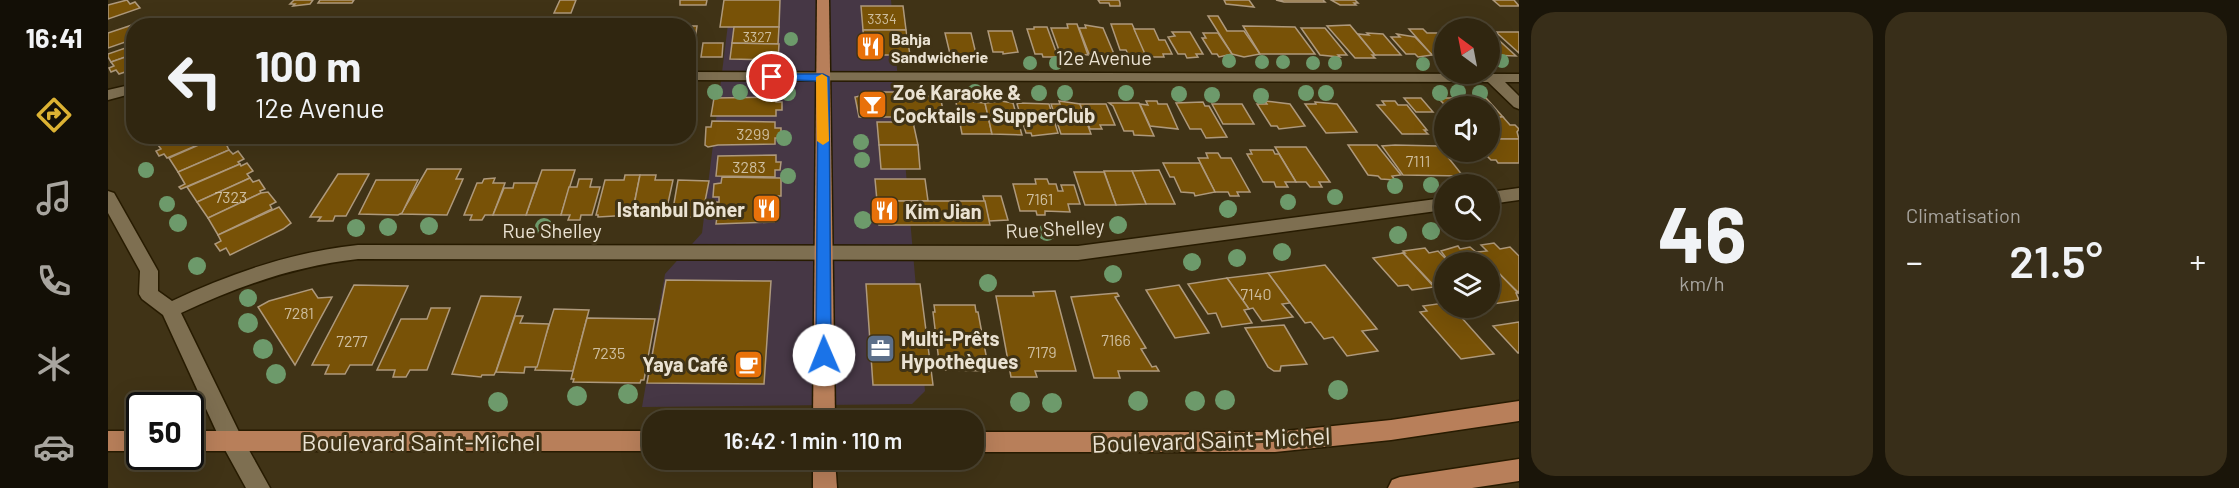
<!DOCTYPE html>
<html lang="fr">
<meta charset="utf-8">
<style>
body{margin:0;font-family:Barlow,sans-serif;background:#382e19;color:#f1f3f6;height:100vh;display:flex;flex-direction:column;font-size:22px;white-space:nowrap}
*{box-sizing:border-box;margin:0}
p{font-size:20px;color:#a8a59f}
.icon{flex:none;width:33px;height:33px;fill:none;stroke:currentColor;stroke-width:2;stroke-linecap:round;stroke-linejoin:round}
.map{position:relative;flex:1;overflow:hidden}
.side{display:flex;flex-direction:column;gap:12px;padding:12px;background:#1a1509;width:720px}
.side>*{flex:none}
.guide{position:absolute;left:18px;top:18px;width:570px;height:126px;border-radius:24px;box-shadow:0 6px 24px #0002,0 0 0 2px #4b4330;background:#302610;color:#f1f3f6;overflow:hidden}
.needle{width:39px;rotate:328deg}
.fabs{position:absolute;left:1326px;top:18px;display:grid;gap:12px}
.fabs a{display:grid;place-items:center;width:66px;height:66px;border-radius:50%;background:#302610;box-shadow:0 6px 24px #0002,0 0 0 2px #4b4330;font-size:30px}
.speed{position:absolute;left:18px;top:392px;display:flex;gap:12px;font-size:30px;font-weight:700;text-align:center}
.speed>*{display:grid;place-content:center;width:78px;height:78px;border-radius:50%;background:#302610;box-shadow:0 6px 24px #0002,0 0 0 2px #4b4330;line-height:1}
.speed .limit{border:3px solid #111;border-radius:9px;background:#fff;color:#111}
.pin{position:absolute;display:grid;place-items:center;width:51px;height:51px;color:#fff;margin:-26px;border:3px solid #fff;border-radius:50%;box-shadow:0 2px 6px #0007}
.me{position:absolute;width:66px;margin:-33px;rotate:359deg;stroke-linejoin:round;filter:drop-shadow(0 0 4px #0008)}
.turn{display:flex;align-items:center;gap:21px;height:126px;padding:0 30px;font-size:27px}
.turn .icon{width:78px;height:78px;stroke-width:2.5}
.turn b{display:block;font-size:42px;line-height:51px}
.big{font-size:45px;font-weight:600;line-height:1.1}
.side .card{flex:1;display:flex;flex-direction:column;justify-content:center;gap:9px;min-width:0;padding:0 21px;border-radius:24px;background:#382e19}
.side .dial{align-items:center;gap:0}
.dial b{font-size:78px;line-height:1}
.heat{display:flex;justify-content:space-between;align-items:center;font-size:33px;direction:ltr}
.side .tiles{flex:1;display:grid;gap:12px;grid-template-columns:repeat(2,1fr)}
.trip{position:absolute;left:534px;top:410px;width:342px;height:60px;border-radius:24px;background:#302610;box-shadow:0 6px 24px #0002,0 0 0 2px #4b4330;font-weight:600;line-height:60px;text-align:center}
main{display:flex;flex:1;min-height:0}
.tab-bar{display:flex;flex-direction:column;width:108px;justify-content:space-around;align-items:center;background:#130f06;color:#a8a59f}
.tab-bar .icon{width:42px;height:42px}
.tab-bar .on{color:#dcb233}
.tab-bar b{font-size:27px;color:#f1f3f6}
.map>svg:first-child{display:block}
.commercial{fill:#463745}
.building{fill:#785207;stroke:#ae997c;stroke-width:1.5}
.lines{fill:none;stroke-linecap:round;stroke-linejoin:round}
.minor-casing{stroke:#271b00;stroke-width:3}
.major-casing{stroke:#271b00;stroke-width:3}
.minor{fill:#7e6f51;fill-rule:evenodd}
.major{fill:#b87f5a;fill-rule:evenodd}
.tree{fill:#6d9a6b}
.route{fill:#1a73e8;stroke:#114b97;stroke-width:1.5}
.slow{fill:#f59e0b}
.labels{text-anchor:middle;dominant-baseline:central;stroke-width:6;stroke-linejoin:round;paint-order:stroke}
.far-number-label{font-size:14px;fill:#cebe9f}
.far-poi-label{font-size:16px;font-weight:bold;fill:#eae2d2;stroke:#403316;text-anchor:start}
.number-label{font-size:16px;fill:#cebe9f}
.street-label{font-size:20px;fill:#eae2d2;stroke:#403316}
.poi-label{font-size:20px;font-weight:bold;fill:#eae2d2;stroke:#403316;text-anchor:start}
.near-street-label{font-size:24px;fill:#eae2d2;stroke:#403316}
</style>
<main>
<nav class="tab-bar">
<b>16:41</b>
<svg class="icon on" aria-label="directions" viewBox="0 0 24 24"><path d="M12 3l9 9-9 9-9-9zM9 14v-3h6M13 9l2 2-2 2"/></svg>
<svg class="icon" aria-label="music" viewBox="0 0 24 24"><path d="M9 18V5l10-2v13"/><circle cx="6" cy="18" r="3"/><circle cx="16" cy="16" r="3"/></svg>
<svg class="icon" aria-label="phone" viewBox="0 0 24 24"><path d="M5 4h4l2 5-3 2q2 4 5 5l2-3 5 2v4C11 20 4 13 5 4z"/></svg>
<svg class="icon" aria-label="climate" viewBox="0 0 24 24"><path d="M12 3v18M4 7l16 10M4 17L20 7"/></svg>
<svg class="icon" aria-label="car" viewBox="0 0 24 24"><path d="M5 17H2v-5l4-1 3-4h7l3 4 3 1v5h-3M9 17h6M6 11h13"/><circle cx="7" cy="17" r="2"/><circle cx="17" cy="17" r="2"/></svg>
</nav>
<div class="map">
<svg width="1411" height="488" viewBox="0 0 1411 488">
<rect width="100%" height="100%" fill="#403316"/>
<polygon class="commercial" points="623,0 783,0 817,391 804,404 534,407 557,274 594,233"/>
<g class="building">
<polygon points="19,0 22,4 27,2 32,8 0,19 0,5"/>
<polygon points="186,0 205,0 202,4 185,6 187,4 182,4"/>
<polygon points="212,0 246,0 244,3 210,3"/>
<polygon points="452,0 468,0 463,13 446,13"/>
<polygon points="572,0 599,0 598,5 572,5"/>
<polygon points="616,0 672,0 671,27 612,27"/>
<polygon points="990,0 1011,0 1012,3 1012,6 1002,6 1001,3 992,3"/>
<polygon points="1116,0 1141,0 1146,7 1118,4"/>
<polygon points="1168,0 1215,0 1217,2 1176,2"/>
<polygon points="1223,0 1247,0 1250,3 1246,3 1248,5 1232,5"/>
<polygon points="1385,0 1406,0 1411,6 1392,6"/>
<polygon points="753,6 795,6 798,30 755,30"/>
<polygon points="1100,16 1110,16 1119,31 1136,31 1152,54 1136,57 1124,54"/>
<polygon points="406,20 423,20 420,26 404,26"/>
<polygon points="36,21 38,24 46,22 48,26 26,26 26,39 0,48 0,33"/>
<polygon points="228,21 260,21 257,26 224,26"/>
<polygon points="959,24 969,24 980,55 952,53 943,28 960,28"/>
<polygon points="1003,24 1024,24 1038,54 1020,54 1018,50 1012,50"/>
<polygon points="977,25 995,28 1006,54 999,54 1000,57 981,54 971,28 978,28"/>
<polygon points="1242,25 1267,55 1264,55 1267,58 1247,58 1219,26"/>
<polygon points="580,26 589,26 585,53 580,53"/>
<polygon points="1135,26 1187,27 1207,54 1152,54"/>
<polygon points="626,27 671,27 670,44 624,43"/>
<polygon points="926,27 939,27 950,57 935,57 934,54 927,54 919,29 926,29"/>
<polygon points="1193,28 1217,28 1239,55 1230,55 1232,57 1212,55"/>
<polygon points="1026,29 1046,29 1051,40 1057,40 1064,54 1055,54 1056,57 1043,57 1042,54 1037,54"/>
<polygon points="1301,29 1315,29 1319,33 1329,33 1336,41 1336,58 1324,55"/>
<polygon points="755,30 798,30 802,55 757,55"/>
<polygon points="880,31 904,31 910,52 895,54 895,52 885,52"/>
<polygon points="1064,32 1082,32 1095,54 1088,54 1090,57 1079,58 1077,54 1070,54 1060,37 1067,36"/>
<polygon points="1389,32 1411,32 1411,53 1390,34"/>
<polygon points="837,33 863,33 868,54 859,54 860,58 850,58 850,54 842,54"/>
<polygon points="1095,33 1110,33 1124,54 1111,57 1109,54 1104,54 1094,38 1098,38"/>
<polygon points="1259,33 1275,34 1293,55 1267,55 1250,34 1261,35"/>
<polygon points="1382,33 1383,33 1408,56 1382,55"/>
<polygon points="1289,34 1307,37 1324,55 1310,57 1307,54 1298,54 1283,37 1292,37"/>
<polygon points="595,43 615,43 614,57 593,57"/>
<polygon points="624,43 671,44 670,60 622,59"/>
<polygon points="26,45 26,54 3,62 0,57 0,54"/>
<polygon points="26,54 26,69 11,74 8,70 3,72 1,68 6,66 3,62"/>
<polygon points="756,92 786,92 786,96 832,96 836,114 812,114 812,117 751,117 747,97 752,96"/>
<polygon points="668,97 668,102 674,102 674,110 668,110 668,116 603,116 606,98"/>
<polygon points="1296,98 1313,98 1325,112 1308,112"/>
<polygon points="1330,98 1378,98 1395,117 1382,117 1382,106 1338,106"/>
<polygon points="865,99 866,102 877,103 884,134 854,134 848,102"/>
<polygon points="887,100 905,103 914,135 884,134 877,103 887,102"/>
<polygon points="951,101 972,104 983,134 953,134 943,104 952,104"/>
<polygon points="1038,101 1049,101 1050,104 1059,104 1070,129 1042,126 1032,104 1040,105"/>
<polygon points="1157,101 1182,104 1197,126 1171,129 1169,126 1163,126 1149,104 1159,104"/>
<polygon points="1274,101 1287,101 1290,105 1299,105 1319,130 1316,130 1320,134 1294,134 1269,105 1277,105"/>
<polygon points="1095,102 1097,106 1101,106 1119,137 1098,138 1093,129 1082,129 1068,103"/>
<polygon points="1207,102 1229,104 1249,132 1218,133 1197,104 1208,104"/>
<polygon points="911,103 941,104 950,133 924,136 923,133 918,133 909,104"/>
<polygon points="1001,103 1031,103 1046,136 1026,135 1025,131 1016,131 1005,106"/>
<polygon points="972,104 998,104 1007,125 992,125 994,129 982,129"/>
<polygon points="1104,104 1134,104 1146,124 1115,124"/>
<polygon points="1382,117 1395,117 1402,125 1407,125 1411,129 1409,132 1411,139 1382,139"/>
<polygon points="604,121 667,122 667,128 673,128 673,138 667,138 667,144 610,145 600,147 597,145 598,127 603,127"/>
<polygon points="769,122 805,122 810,145 771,145"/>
<polygon points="70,136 111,136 59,158 56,154 51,156 48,151 53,149 50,145"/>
<polygon points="70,136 50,145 47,140 42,142 40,137"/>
<polygon points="111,136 119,136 124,143 119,146 121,150 70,172 61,158"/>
<polygon points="456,136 493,136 486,138 484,145 457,145 459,138"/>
<polygon points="493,136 531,136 524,138 523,141 498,141 499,138"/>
<polygon points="541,136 573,136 572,142 551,142 551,140 541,140"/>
<polygon points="1382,139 1411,139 1411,163 1390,163 1388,160 1383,160 1375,152 1382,152"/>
<polygon points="771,145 810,145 812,169 773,169"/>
<polygon points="1240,145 1269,145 1293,175 1284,176 1287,180 1273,179 1270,176 1260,175"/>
<polygon points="1287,145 1331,146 1355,176 1295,175 1274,146"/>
<polygon points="1167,147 1198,147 1222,182 1211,182 1214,187 1202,187 1198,182 1188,182"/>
<polygon points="121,150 125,154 130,151 136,159 130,162 132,164 73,189 71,187 77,184 70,172"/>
<polygon points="1142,150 1165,150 1167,154 1171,154 1188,182 1177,182 1180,187 1168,187 1166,182 1155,182 1139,154 1144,154"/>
<polygon points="1098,153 1110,153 1113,158 1123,158 1142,192 1129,192 1131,196 1122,196 1120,192 1107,192 1090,158 1100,158"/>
<polygon points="668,155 668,162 673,162 672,170 667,170 667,177 608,176 610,156"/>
<polygon points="139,163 145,171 139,174 142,178 89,202 79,187 132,164 133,166"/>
<polygon points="1055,163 1092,163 1107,192 1087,196 1086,193 1073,192 1066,177 1062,177"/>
<polygon points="319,169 353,169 348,179 355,179 339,215 293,214"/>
<polygon points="434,170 467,170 453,215 418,215"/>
<polygon points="1051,170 1067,204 1038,204 1024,171"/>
<polygon points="996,171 1024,171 1038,204 1008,205"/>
<polygon points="966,172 996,172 1008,205 977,205"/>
<polygon points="230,174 261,174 238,216 227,216 225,221 210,221 213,217 202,217"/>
<polygon points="517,175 532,175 524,215 490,217 490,215 488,215 497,180 516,180"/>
<polygon points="532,175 548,175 547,180 565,180 557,217 524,215"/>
<polygon points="614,177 673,178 673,196 667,196 666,222 608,224 609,217 602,217 603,202 611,202 611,197 605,197 606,184 613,183"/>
<polygon points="142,178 145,182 151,180 157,189 152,191 153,193 100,218 89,202"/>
<polygon points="387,178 385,183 397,183 385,215 377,215 374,220 362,220 364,215 356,215 369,183 374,183 376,179"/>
<polygon points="471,179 484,179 482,187 492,187 484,215 473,215 472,220 460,220 462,215 453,215 461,187 469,187"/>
<polygon points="767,179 817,179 820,201 769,201"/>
<polygon points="927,179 939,179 941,184 948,184 950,191 955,191 953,185 966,185 972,204 960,204 962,212 937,211 937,215 929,215 928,211 912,211 905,184 928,184"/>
<polygon points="268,180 310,180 294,213 290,215 251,214"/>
<polygon points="570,180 601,181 594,217 566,217 564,215"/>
<polygon points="406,183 429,183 418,215 385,215 396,188 405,188"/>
<polygon points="160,192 168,202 162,205 164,209 110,235 100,218 153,193"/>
<polygon points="875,196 893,196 900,220 881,221"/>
<polygon points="769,201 877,201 882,225 771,225"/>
<polygon points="171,207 183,223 175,229 122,255 118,248 112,251 107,244 113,241 110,235"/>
<polygon points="1386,243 1392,249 1402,247 1411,256 1411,293 1369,252 1379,251 1373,245"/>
<polygon points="1350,246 1352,249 1362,247 1380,262 1341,262 1333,251"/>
<polygon points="1317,248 1321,253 1330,251 1341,262 1336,262 1336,296 1295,253 1297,253 1295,251"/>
<polygon points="1295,253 1326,287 1304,290 1300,285 1290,286 1265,258"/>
<polygon points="1382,264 1410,293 1408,293 1411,300 1385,304 1382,300"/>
<polygon points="1217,265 1269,329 1254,331 1270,351 1239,356 1225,337 1216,339 1203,322 1197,323 1160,273"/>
<polygon points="1160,273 1182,303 1174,304 1185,317 1154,321 1145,308 1141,309 1119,278"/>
<polygon points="1119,278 1141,309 1136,310 1144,323 1114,327 1108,313 1100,314 1080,284"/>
<polygon points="558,280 663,281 656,384 539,383"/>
<polygon points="758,284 812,284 825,385 765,385"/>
<polygon points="246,285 300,286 264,365 242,365 237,374 217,374 221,365 204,365"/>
<polygon points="1071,285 1101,333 1067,338 1038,290"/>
<polygon points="204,289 210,298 224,297 187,365 150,307 161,301"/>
<polygon points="947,291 968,371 927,371 929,377 903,377 888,296 926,296 925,292"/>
<polygon points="1009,293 1011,296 1007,297 1038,348 1033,349 1044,367 1048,366 1051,371 1010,371 1012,378 986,378 963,297"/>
<polygon points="373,296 413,297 388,371 386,375 374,375 373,377 344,374"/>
<polygon points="1336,303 1336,308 1345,308 1386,354 1353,359 1312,312 1319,311 1315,306"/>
<polygon points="826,305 867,305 868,312 870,312 881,371 832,370 825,312 827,312"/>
<polygon points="323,308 342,308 319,370 302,370 298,377 285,377 287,370 269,370 293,319 319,319"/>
<polygon points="446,309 481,310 465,371 427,370"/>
<polygon points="407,316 415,316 412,323 441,324 430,364 429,367 417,367 416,373 388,372"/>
<polygon points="479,318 547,319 536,380 533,380 532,383 465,382 466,379 463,379"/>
<polygon points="1411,322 1411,353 1410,353 1385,326"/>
<polygon points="1176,325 1199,364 1173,366 1172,371 1166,371 1160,367 1137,328"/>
</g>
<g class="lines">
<defs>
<g id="minor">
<polygon points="580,72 1411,74 1411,82 1397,82 1411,96 1411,109 1406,107 1380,82 580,80"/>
<polygon points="26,84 26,93 0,100 0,90"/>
<polygon points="1411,188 1411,200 1382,204 1382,192"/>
<path d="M0,191L6,193L50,271V291L64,301C123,273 184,252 250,245L970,246L1336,198V210L970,260L250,259C187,266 130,286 73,313L132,434L162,488H138L116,448L55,315L34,299L31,294L32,271L0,213Z"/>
</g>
<g id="major">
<polygon points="709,0 721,0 727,420 705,420"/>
<polygon points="1411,401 1411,421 1283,440 1167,452 866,452 866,432 1167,432 1283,420"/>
<rect x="0" y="431" width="32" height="20"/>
<rect x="82" y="431" width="462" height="20"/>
<polygon points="705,459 727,459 729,488 705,488"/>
<polygon points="1411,459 1411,481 1364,488 1280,488 1284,480 1292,477"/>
</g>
</defs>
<use href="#minor" class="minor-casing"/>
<use href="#major" class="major-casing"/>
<use href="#minor" class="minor"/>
<use href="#major" class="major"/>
</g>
<g class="tree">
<circle cx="683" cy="39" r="7"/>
<circle cx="1121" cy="61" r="7"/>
<circle cx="1394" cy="61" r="7"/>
<circle cx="1154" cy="62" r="7"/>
<circle cx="1175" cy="62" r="7"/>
<circle cx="922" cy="63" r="7"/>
<circle cx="948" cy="63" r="7"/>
<circle cx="1205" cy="63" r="7"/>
<circle cx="1227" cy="63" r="7"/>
<circle cx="1315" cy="64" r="7"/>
<circle cx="607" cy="92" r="8"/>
<circle cx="632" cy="92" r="8"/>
<circle cx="867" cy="92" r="8"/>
<circle cx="1350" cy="92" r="8"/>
<circle cx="660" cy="93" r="8"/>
<circle cx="680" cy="93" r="8"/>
<circle cx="931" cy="93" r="8"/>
<circle cx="957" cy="93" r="8"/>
<circle cx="1018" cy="93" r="8"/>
<circle cx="1198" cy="93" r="8"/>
<circle cx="1218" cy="93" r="8"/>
<circle cx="1332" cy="93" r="8"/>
<circle cx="1372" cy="93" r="8"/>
<circle cx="1071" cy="94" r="8"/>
<circle cx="1104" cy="95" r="8"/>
<circle cx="1153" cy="96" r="8"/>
<circle cx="676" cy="138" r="8"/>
<circle cx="753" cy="142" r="8"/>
<circle cx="754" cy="160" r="8"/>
<circle cx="38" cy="170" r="8"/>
<circle cx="680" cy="176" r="8"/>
<circle cx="1323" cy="185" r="8"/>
<circle cx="1287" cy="186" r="8"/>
<circle cx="1227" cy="197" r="8"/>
<circle cx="1180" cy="202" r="8"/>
<circle cx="59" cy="204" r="8"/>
<circle cx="1120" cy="209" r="9"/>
<circle cx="755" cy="220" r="9"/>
<circle cx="70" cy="223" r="9"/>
<circle cx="1010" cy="225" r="9"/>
<circle cx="321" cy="226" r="9"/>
<circle cx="280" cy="227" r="9"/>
<circle cx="436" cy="227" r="9"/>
<circle cx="248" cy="228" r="9"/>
<circle cx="1323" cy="231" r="9"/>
<circle cx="939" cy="232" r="9"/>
<circle cx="1290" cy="235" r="9"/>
<circle cx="1174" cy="252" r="9"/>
<circle cx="1129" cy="258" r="9"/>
<circle cx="1084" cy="262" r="9"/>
<circle cx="89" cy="266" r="9"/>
<circle cx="1005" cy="274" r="9"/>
<circle cx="880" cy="283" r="9"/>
<circle cx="140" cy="298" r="9"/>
<circle cx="140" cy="323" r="10"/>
<circle cx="155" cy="349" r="10"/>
<circle cx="168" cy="374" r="10"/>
<circle cx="1230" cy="390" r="10"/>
<circle cx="520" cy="394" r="10"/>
<circle cx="469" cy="396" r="10"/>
<circle cx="1117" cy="400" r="10"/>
<circle cx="1030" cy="401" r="10"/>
<circle cx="1087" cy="401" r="10"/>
<circle cx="390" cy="402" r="10"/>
<circle cx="912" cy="402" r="10"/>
<circle cx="944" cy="403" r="10"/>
</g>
<polygon class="route" points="664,74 715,74 721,77 723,355 721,359 716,361 710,359 708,355 710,81 660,79 660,75"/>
<polygon class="slow" points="714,74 719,77 721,141 715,145 709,141 708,77"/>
<defs>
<symbol id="restaurant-square" viewBox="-11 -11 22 22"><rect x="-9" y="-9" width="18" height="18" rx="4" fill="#e8710a" stroke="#403316"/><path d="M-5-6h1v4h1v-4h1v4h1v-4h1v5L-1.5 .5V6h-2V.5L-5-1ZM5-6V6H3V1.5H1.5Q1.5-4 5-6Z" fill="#fff"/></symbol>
<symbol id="bar-square" viewBox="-11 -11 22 22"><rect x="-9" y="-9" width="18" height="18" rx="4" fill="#e8710a" stroke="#403316"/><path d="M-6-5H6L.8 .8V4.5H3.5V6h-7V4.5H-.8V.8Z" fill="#fff"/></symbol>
<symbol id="office-square" viewBox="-11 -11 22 22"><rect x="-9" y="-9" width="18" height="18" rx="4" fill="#5c6f8a" stroke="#403316"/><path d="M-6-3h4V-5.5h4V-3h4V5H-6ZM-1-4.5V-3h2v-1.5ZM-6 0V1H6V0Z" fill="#fff"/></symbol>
<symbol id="cafe-square" viewBox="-11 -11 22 22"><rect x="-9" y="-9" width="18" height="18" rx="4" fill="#e8710a" stroke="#403316"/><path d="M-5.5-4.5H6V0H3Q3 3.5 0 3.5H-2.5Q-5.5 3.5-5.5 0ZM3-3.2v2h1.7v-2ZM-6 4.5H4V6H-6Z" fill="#fff"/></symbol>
</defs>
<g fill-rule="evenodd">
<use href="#restaurant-square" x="746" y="30" width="33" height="33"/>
<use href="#bar-square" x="748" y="88" width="33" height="33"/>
<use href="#restaurant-square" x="642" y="192" width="33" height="33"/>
<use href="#restaurant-square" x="760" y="194" width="33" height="33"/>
<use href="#office-square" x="756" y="332" width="33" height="33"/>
<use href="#cafe-square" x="624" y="348" width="33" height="33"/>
</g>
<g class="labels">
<g class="far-number-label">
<text x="774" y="18">3334</text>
<text x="649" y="36">3327</text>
</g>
<g class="far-poi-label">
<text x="783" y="38">Bahja<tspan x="783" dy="18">Sandwicherie</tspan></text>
</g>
<g class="number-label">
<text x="645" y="133">3299</text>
<text x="1310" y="160">7111</text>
<text x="641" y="166">3283</text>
<text x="123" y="196">7323</text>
<text x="932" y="198">7161</text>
<text x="1148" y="293">7140</text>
<text x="191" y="312">7281</text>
<text x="1008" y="339">7166</text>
<text x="244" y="340">7277</text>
<text x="934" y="351">7179</text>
<text x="501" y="352">7235</text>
</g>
<g class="street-label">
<text x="996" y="57">12e Avenue</text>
<text transform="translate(947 228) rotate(-3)">Rue Shelley</text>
<text x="444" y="230">Rue Shelley</text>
</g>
<g class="poi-label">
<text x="785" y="92">Zoé Karaoke &amp;<tspan x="785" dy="23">Cocktails - SupperClub</tspan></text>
<text x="637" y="209" text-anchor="end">Istanbul Döner</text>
<text x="797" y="211">Kim Jian</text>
<text x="793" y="338">Multi-Prêts<tspan x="793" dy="23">Hypothèques</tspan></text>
<text x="620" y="364" text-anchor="end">Yaya Café</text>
</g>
<g class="near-street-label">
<text transform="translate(1103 439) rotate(-2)">Boulevard Saint-Michel</text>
<text x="313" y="441">Boulevard Saint-Michel</text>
</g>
</g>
</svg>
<div class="fabs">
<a><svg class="needle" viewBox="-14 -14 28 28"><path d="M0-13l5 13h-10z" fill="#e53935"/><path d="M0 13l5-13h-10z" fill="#a8a59f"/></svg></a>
<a><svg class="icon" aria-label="sound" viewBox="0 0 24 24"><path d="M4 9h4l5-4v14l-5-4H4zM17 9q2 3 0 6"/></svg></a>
<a><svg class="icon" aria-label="search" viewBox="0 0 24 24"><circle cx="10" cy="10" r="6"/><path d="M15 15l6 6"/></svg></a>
<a><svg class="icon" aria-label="layers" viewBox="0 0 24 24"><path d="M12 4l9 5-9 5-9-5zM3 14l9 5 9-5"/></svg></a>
</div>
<div class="speed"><div class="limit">50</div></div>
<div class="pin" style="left:664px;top:77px;background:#d93025"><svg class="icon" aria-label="arrive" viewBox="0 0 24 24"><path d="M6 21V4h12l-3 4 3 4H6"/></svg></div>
<svg class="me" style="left:716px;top:355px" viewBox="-20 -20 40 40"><circle r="19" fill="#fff"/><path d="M0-13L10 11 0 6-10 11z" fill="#1a73e8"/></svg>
<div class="trip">16:42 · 1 min · 110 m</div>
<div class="guide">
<div class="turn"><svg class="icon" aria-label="left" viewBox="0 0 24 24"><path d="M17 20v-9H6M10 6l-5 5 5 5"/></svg><div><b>100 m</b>12e Avenue</div></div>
</div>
</div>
<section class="side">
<div class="tiles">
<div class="card dial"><b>46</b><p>km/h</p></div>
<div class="card"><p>Climatisation</p>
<div class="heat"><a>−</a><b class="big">21.5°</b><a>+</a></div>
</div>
</div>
</section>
</main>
